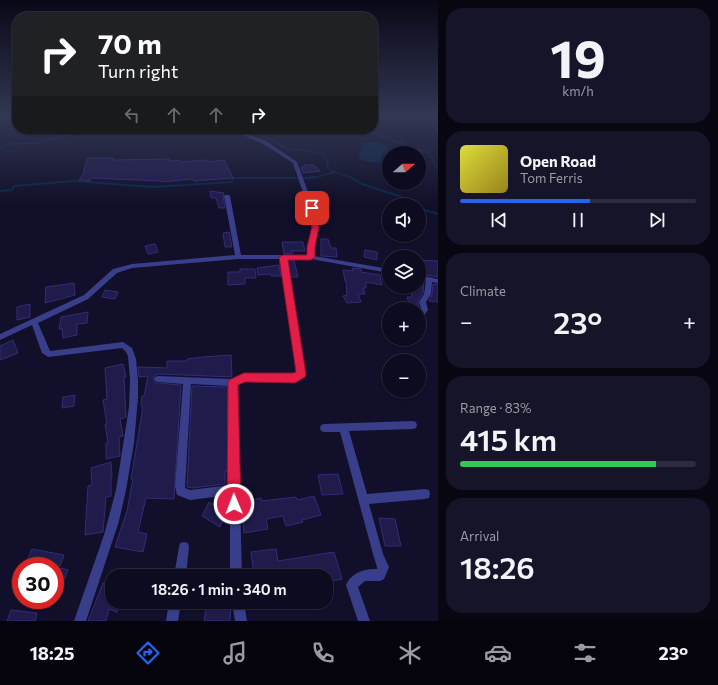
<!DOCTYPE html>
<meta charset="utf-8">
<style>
body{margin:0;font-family:Commissioner,sans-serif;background:#161428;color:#f1f3f6;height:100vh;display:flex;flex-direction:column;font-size:15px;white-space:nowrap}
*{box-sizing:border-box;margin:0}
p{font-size:13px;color:#9a9ba4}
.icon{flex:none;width:22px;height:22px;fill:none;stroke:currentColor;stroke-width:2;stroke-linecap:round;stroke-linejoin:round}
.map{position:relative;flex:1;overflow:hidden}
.drawer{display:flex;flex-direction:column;gap:8px;padding:8px;background:#070611;width:280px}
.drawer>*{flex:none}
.top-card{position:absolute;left:12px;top:12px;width:366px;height:122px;border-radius:16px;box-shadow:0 1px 3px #0004,0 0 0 1px #2d2b3d;background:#202124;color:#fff;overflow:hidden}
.needle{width:26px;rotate:70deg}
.buttons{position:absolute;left:382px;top:146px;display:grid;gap:8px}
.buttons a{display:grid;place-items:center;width:44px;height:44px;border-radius:50%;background:#0d0b1f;box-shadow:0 1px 3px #0004,0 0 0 1px #2d2b3d;font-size:20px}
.speed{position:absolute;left:12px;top:557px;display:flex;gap:8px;font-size:20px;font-weight:700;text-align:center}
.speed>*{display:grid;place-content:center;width:52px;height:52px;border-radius:50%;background:#0d0b1f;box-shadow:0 1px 3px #0004,0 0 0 1px #2d2b3d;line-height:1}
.speed .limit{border:6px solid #d22;background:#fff;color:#111}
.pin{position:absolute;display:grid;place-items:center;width:34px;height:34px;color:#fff;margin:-17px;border-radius:8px;box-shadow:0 2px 6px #0006}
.me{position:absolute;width:44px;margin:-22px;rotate:359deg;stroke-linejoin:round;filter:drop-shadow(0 0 3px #0008)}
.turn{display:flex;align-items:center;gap:14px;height:84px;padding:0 20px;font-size:18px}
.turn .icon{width:52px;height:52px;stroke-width:2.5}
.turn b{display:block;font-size:28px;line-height:34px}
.lanes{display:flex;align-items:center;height:38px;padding:0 20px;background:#0003;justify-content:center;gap:20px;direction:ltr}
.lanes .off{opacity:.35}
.big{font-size:30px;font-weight:600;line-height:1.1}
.drawer .card{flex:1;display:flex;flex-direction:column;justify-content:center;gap:6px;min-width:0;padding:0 14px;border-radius:16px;background:#161428}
.drawer .dial{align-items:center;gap:0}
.dial b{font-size:52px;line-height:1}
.song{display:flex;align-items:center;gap:12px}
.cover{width:48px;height:48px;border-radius:6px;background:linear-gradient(135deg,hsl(60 70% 55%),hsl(50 70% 35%))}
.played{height:4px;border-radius:2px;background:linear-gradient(90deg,#2563eb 55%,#2d2b3d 55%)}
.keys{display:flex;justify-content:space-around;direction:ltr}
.heat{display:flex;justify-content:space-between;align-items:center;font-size:22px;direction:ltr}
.charge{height:6px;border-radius:3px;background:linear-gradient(90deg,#34c759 83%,#2d2b3d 0)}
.trip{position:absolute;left:105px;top:569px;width:228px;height:40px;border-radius:16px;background:#0d0b1f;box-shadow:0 1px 3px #0004,0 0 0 1px #2d2b3d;font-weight:600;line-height:40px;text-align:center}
.tabs{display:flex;height:64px;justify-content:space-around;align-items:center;background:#05040c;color:#9a9ba4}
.tabs .icon{width:28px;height:28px}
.tabs .on{color:#2563eb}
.tabs b{font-size:18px;color:#f1f3f6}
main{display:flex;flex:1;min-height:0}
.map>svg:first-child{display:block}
.water{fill:#092749}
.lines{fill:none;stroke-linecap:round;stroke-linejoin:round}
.stream-far1{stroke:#092749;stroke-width:1.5}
.stream{stroke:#092749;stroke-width:2}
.building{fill:#1f1b4b;stroke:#332c78}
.street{fill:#393e8a;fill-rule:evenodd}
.route{fill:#e11d48;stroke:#92132f}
</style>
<main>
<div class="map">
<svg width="438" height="621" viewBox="0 0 438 621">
<rect width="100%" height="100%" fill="#110f29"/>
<path class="water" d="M376,142L387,147L389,149C382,150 381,156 381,162L375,163L358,159L363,143Z"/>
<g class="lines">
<g class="stream-far1">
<polyline points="248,129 253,133 268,138 287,149 308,151 324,155 328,163 327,167 332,171 352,178"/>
<polyline points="360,129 429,153 438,169"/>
<polyline points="0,148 8,144 39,143 67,135 92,133 102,129"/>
<polyline points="233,178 297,178"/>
<polyline points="303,178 314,178 335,172"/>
</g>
<g class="stream">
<polyline points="350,177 362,184 399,196 413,205"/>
<polyline points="303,178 316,177"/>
<polyline points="0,191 12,190 14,186 74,181 152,187 232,182 233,178 297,178"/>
<polyline points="419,208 438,214"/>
</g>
</g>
<g class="building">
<polygon points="88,158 114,158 113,160 169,159 169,161 180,160 180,162 207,160 207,162 224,160 233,178 194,181 193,179 161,182 161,181 91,178 90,181 79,180 85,171 83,171"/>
<polygon points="304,165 314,165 320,171 303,173 301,167 305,167"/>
<polygon points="210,191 224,193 223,196 225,208 219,208 216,198 211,198"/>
<polygon points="229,232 232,247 225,247 223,233"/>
<polygon points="321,239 328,239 331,248 336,248 337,257 321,256"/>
<polygon points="282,242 303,242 305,251 292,251 292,254 284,254"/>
<polygon points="155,244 158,252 148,254 145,246"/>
<polygon points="365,250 377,252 377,260 364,257"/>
<polygon points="288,260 294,260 298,277 290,277"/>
<polygon points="419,260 438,261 438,277 419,274"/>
<polygon points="279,265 281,276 271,276 271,274 258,275 257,268"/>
<polygon points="352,268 361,269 361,272 380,275 382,285 366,282 366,288 363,288 365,294 358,294 361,302 347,303 343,296 347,295 346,281 345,281 343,270 353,271"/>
<polygon points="240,269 255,269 256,278 245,278 245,284 228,285 228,272 240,272"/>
<polygon points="419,281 424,282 423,293 418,301 419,309 411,309 407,297 412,297 411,287 419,287"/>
<polygon points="74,283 75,295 45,303 46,287"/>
<polygon points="433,284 438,284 438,302 429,301 432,294"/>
<polygon points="105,290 118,292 115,299 102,297"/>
<polygon points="30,304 30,317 17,320 17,307"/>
<polygon points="88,312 87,323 77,324 77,335 63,338 62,329 59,329 61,317"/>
<polygon points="13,340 18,353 0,360 0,346"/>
<polygon points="231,355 232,377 158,374 154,376 154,382 158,383 181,385 174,499 146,498 138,532 147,534 143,552 115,547 127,511 133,479 131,479 142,413 142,405 141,405 142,396 144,396 148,376 139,377 138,367 167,368 167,361 187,361 187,359 203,357"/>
<polygon points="123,364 126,377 124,377 126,417 120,419 123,436 119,437 120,456 106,459 106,443 108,443 105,424 107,424 103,400 107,399 105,368"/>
<polygon points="192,386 228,387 228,471 225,471 225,484 192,488 187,487"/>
<polygon points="75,395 74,406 62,408 63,397"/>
<polygon points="111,462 112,477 111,477 111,496 106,497 103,532 85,535 88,486 92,485 91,468"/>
<polygon points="338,474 343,494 322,495 318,475"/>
<polygon points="314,496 321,515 302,520 303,522 286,526 283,516 266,519 268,529 244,533 242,502 261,498 262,501 296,497 297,500"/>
<polygon points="209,502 227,511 220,527 202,516"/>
<polygon points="379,518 395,519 401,546 385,546"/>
<polygon points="32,549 64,555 60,566 25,566"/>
<polygon points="276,549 278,561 334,552 342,579 326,582 326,576 254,576 251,552"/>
<polygon points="61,568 68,570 61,589 55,587 55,581"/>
<polygon points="103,583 112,586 112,602 120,602 117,612 109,609 106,621 88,621"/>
<polygon points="207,602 231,603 230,621 204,621"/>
<polygon points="11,610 37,613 35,621 7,621"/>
</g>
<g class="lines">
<g class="street">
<polygon points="437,128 438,128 438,131 436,130"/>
<path d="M228,129H234L266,141L297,162L318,219L314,256L389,269V273L311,259H286L305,374C296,389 261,378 246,381C243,381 240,383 237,385L242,576H230V495L190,500L177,495L175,486L183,384L158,382L155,381L154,379L155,377L158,376L232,379L244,374H294L297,372L280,259H238L132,268L117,273L88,299L38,323L50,351L123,342L132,348L136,359L138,380V398L134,443L126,490L119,521L86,621H74L104,535L116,490L129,407L130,380L128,356L126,352L122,348L48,357L42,353L32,325L0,340V334L84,295L113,269L132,264L235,255L224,196L225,195H229L230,196L241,255H308L312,219L293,163L262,143ZM191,384L229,386L230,485L190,490L185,488Z"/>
<polygon points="419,275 438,279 438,283 432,282 431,294 426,302 428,310 422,318 419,319 419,312 421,309 419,302 424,294 426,281 419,279"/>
<path d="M413,421L416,422L417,425L416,428L413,429L349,431L367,494L425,489L429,490L430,494L429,498L425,499L369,504L383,554L389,567L384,579L380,581H365L358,587L370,621H358L346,585C351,573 364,568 377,569V567L373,554L340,432H324L321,431L320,428L321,425L324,424Z"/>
<polygon points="184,542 188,543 189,547 186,576 174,576 179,547 180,543"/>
<polygon points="169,602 181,602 178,621 166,621"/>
<polygon points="232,602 244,602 247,621 235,621"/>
</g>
</g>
<linearGradient id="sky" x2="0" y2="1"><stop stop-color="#090817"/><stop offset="0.57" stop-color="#323754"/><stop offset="1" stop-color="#323754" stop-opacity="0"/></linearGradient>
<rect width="438" height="204" fill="url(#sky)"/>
<polygon class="route" points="312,206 315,208 319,227 315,247 315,257 311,260 288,260 306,374 305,377 295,383 245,382 238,385 241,504 239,508 234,510 229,508 227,504 228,383 229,380 244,373 293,373 296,372 279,257 283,255 307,255 307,247 312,227 308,208"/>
</svg>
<div class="buttons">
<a><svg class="needle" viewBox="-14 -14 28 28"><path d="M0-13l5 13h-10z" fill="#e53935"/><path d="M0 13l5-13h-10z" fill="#9a9ba4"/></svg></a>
<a><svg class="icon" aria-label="sound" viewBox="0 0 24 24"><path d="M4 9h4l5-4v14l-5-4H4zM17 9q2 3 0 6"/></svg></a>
<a><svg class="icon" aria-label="layers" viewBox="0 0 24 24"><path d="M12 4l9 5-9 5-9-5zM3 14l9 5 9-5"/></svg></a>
<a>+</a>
<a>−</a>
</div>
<div class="speed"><div class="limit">30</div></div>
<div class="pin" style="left:312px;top:208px;background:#d93025"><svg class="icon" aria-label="arrive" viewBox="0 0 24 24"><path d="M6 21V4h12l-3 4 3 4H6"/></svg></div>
<svg class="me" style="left:234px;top:504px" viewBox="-20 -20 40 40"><circle r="17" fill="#e11d48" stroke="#fff" stroke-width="3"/><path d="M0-11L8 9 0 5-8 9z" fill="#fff"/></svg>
<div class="trip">18:26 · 1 min · 340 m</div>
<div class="top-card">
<div class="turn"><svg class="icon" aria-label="right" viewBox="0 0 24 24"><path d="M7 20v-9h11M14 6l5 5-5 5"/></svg><div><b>70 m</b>Turn right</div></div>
<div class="lanes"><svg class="icon off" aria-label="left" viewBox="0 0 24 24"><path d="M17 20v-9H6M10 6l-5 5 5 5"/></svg><svg class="icon off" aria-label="ahead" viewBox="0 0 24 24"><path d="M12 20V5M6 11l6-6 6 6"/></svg><svg class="icon off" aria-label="ahead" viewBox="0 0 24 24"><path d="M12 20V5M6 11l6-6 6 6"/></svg><svg class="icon" aria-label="right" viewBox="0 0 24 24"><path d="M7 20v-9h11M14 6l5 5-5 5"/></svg></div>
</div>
</div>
<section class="drawer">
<div class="card dial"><b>19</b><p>km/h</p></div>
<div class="card">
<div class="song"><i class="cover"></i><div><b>Open Road</b><p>Tom Ferris</p></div></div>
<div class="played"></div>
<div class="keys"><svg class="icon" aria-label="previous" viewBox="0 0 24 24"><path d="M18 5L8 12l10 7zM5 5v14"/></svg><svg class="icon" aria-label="pause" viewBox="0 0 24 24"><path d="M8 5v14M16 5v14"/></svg><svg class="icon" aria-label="next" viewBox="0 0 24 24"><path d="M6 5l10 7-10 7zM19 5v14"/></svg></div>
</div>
<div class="card"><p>Climate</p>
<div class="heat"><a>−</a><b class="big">23°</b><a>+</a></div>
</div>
<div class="card"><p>Range · 83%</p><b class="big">415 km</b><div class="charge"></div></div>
<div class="card"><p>Arrival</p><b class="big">18:26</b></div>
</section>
</main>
<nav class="tabs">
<b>18:25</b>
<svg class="icon on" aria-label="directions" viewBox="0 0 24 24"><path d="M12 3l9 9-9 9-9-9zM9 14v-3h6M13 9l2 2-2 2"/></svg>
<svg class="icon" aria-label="music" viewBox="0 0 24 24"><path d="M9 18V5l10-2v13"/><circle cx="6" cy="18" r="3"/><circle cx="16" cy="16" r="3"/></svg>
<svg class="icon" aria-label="phone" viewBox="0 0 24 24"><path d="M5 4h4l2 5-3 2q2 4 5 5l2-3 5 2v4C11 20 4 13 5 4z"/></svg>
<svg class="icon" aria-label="climate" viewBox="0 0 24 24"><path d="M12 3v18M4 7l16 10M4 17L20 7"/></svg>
<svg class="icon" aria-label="car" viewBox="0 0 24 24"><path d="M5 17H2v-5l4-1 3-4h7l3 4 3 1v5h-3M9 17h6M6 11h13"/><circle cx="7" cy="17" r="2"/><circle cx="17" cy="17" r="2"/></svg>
<svg class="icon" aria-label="filters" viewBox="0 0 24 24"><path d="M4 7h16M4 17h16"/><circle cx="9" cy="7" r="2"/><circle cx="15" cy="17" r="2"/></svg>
<b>23°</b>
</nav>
